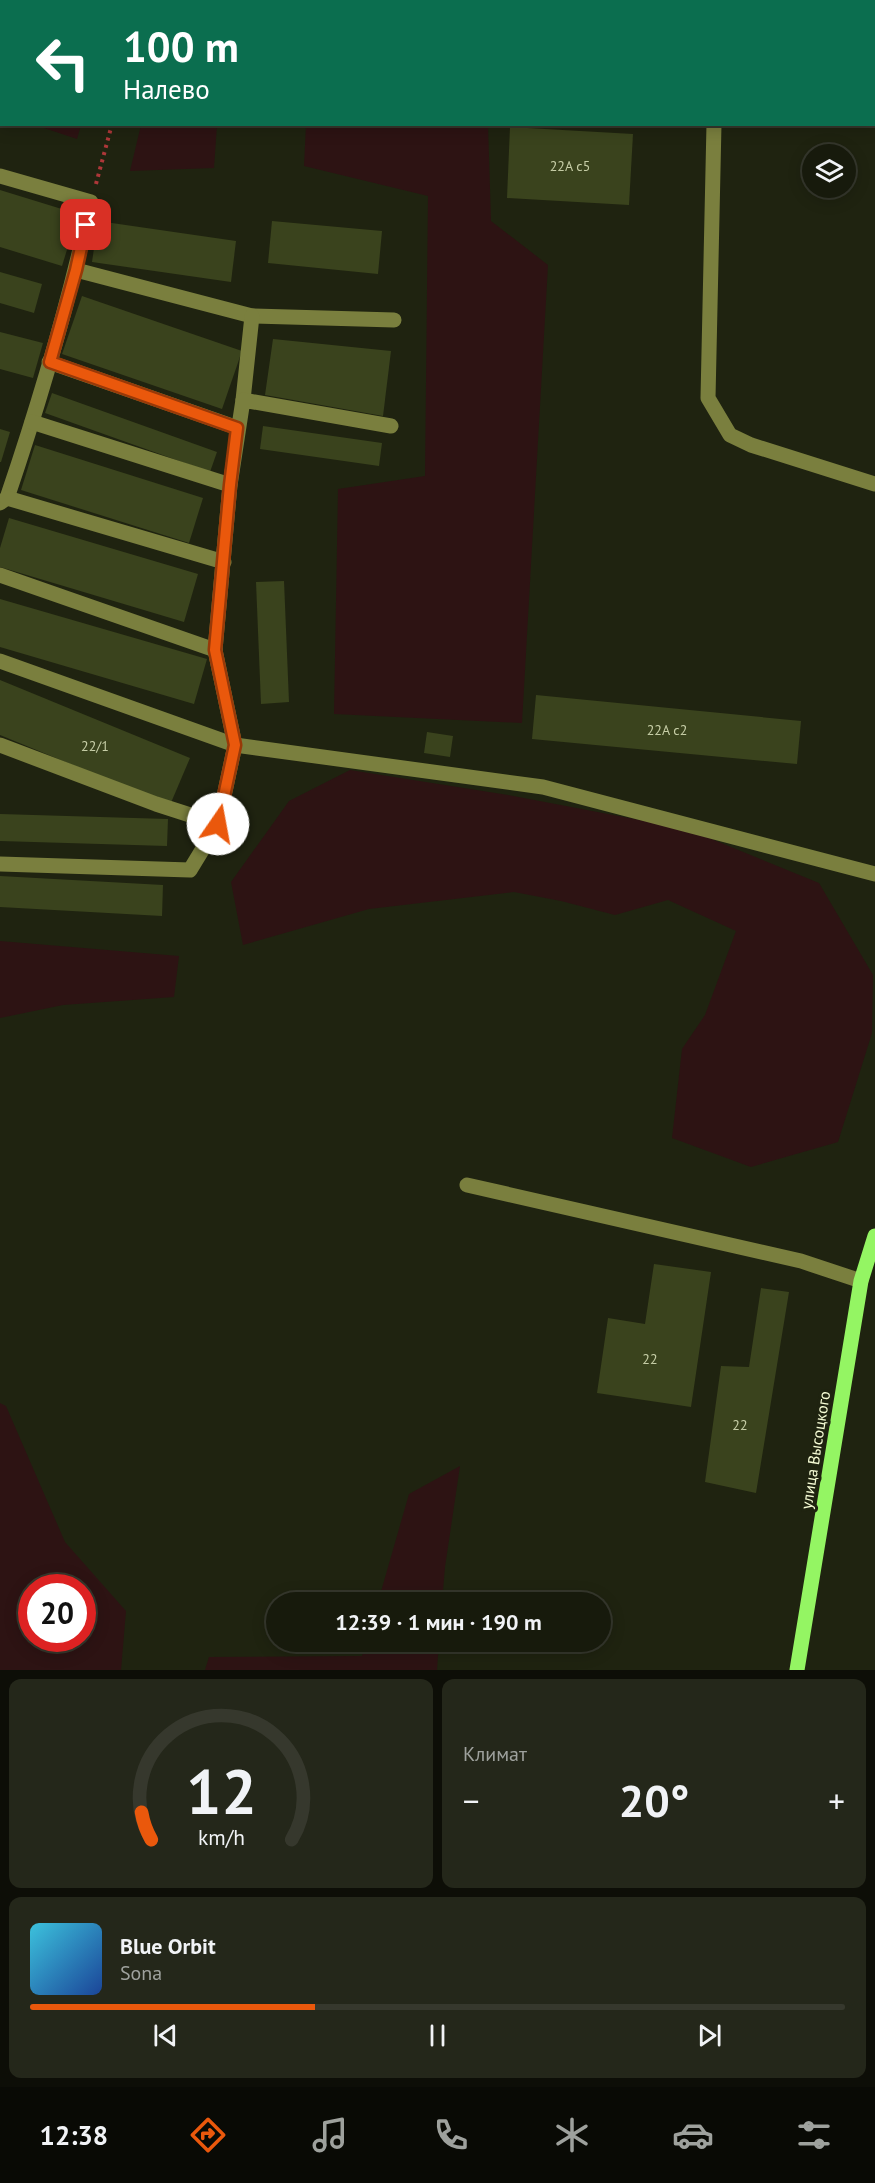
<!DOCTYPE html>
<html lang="ru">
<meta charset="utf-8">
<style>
body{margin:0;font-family:"PT Sans",sans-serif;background:#24271a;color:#f1f3f6;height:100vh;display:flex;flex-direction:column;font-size:22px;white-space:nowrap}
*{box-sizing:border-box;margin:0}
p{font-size:20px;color:#9ea19d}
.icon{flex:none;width:33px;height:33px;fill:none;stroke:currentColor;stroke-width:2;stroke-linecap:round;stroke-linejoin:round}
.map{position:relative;height:1670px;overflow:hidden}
.drawer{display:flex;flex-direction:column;gap:9px;padding:9px;background:#0d0e07;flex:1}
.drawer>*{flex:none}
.guide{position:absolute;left:0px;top:0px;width:876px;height:126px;box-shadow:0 3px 15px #0003,0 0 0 2px #36382d;background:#0b6e4f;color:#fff;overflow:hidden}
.controls{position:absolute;left:802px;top:144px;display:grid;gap:12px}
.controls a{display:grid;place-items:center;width:54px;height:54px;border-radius:50%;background:#171a0c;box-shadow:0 3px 15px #0003,0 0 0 2px #36382d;font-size:30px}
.speed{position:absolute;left:18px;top:1574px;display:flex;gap:12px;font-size:30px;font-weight:700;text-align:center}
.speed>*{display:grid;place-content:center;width:78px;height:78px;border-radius:50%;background:#171a0c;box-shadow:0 3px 15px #0003,0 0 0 2px #36382d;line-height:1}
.speed .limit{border:9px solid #d22;background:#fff;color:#111}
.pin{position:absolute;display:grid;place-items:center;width:51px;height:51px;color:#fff;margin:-26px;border-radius:12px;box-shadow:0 3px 9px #0006}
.me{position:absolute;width:66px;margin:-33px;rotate:12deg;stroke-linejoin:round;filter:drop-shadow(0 0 4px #0008)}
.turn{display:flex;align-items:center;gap:21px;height:126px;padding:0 24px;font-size:27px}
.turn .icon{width:78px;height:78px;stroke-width:2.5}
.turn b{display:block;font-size:42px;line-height:51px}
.big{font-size:45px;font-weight:600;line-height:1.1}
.drawer .tile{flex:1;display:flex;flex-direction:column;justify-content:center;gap:9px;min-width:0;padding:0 21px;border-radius:12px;background:#24271a}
.drawer .dial{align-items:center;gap:0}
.dial svg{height:156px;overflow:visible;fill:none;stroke:#36382d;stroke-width:7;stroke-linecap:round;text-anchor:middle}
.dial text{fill:#f1f3f6;stroke:none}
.song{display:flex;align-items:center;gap:18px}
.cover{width:72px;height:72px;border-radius:9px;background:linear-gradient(135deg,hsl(190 70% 55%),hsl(220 70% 35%))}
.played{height:6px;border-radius:3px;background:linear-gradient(90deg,#ea580c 35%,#36382d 35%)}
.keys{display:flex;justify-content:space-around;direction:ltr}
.heat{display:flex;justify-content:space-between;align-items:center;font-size:33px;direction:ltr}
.drawer .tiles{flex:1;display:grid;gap:9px;grid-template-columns:1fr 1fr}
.tile:last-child{grid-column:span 2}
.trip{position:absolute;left:266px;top:1592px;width:345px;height:60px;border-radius:30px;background:#171a0c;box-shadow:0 3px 15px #0003,0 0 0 2px #36382d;font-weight:600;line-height:60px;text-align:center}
.dock{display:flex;height:96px;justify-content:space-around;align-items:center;background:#090a05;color:#9ea19d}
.dock .icon{width:42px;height:42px}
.dock .on{color:#ea580c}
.dock b{font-size:27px;color:#f1f3f6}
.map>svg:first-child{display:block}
.green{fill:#2d1313;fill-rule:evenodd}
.building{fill:#3a431d}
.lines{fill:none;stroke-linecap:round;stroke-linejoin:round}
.path{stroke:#ae3739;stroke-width:4;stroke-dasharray:3 4.5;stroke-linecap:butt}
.minor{stroke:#7a7f3e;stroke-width:15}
.major{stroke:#94f563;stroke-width:15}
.route-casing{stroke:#983908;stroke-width:15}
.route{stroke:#ea580c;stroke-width:10}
.labels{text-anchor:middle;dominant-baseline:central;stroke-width:6;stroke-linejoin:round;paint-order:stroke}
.number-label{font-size:14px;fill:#c7cea7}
.street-label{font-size:16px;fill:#f6fcd5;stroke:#1f2310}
</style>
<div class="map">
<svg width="875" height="1670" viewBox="0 0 875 1670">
<rect width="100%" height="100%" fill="#1f2310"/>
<g class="green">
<rect x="314" y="0" width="171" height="1"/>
<polygon points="32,124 81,124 81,125 77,139"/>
<polygon points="141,125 217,125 214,168 130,171"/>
<polygon points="306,125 488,125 491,221 548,265 522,723 334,714 338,489 425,476 428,196 304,166"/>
<polygon points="350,770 508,795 687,829 819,883 873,975 872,1033 838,1142 751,1167 672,1138 682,1049 705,1015 736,931 668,900 615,915 561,901 514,892 369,909 243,945 231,882 289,801"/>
<polygon points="0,941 179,956 174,997 63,1005 0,1018"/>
<path d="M0,1403L6,1406L65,1542L126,1611L121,1670H0ZM32,1587H82V1638H32Z"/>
<polygon points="460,1466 445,1567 442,1602 378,1602 409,1494"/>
<polygon points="367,1641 439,1641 437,1670 205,1670 209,1657 362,1656"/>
</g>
<g class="building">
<polygon points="510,127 633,134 629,205 507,198"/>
<polygon points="0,190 78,214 62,266 0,247"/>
<polygon points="98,221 236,241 231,282 92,262"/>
<polygon points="272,221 382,231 378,274 268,263"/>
<polygon points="0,272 42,284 34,313 0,303"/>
<polygon points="82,296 242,351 222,409 62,354"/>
<polygon points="0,332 43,343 33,378 0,369"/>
<polygon points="273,339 391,351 383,416 265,395"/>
<polygon points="52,393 217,452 210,472 45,413"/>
<polygon points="263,426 382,443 379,466 260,449"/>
<polygon points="0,429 10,432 1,462 0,462"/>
<polygon points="35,445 203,498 189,543 21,490"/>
<polygon points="9,518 198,574 184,622 0,567 0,548"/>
<polygon points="284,581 289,702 261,704 256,582"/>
<polygon points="0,599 207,659 194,704 0,647"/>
<polygon points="0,680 190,758 170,805 0,735"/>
<polygon points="536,695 801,721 797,764 532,739"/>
<polygon points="427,732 453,736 450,757 424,753"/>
<polygon points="0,814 168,819 167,846 0,841"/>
<polygon points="0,876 163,885 162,916 0,907"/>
<polygon points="654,1264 711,1272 691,1407 597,1393 608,1318 645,1324"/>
<polygon points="761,1288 789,1292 756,1493 705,1482 721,1366 749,1367"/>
</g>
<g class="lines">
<g class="path">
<polyline points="90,0 91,2"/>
<polyline points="118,2 119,0"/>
<polyline points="96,184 112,124"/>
</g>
<g class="minor">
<polyline points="717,2 717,0"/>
<polyline points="714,124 708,398 730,435 751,445 875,484"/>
<path d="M0,176L91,202C69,302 40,401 7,498L0,503"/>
<polyline points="76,270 252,316 394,320"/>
<polyline points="49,362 238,428"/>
<polyline points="243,400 252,316"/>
<polyline points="32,422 230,485"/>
<polyline points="7,498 224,562"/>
<polyline points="0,575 215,650"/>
<polyline points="0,661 235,745 543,787 875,874"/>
<polyline points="0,745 156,804 218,824"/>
<polyline points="0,864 190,870 218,824 235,745 215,650 230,485 243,400 391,426"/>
<polyline points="467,1185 801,1261 861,1281"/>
</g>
<polyline class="major" points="797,1670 861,1281 875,1236"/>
</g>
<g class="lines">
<defs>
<polyline id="route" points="86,225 76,270 50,362 237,428 230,485 215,650 235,745 218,824"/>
</defs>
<use href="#route" class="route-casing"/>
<use href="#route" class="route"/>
</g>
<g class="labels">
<g class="number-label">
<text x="570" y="166">22А с5</text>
<text x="667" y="730">22А с2</text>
<text x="95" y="746">22/1</text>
<text x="650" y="1359">22</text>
<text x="740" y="1425">22</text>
</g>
<g class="street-label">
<text transform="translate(815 1450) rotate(-81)">улица Высоцкого</text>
</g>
</g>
</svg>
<div class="controls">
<a><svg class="icon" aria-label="layers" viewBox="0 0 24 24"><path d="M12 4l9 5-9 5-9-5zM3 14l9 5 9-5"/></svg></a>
</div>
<div class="speed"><div class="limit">20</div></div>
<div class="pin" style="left:86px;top:225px;background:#d93025"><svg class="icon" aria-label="arrive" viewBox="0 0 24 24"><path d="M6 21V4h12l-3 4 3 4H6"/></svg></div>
<svg class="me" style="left:218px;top:824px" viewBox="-20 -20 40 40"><circle r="19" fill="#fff"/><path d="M0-13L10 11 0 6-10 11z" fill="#ea580c"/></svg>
<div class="trip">12:39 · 1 мин · 190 m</div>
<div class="guide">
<div class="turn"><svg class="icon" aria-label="left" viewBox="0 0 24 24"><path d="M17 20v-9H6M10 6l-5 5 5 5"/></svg><div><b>100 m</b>Налево</div></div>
</div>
</div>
<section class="drawer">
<div class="tiles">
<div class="tile dial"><svg viewBox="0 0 100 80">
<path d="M14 69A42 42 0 1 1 86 69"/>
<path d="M14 69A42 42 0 0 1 9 55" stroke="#ea580c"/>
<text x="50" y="56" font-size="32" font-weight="700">12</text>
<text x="50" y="72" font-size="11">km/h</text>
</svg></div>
<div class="tile"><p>Климат</p>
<div class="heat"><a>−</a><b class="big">20°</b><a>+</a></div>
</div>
<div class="tile">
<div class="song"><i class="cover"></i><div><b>Blue Orbit</b><p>Sona</p></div></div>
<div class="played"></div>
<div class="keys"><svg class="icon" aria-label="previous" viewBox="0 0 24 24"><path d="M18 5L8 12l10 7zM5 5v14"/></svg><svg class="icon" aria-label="pause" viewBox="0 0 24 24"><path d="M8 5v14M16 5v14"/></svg><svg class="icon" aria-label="next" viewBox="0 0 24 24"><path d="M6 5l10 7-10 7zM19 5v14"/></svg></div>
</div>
</div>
</section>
<nav class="dock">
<b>12:38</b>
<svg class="icon on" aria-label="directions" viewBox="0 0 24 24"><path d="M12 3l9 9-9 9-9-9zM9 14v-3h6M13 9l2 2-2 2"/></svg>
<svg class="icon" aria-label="music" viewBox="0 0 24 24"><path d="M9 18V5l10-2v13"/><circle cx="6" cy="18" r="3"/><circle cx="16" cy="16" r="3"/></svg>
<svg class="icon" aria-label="phone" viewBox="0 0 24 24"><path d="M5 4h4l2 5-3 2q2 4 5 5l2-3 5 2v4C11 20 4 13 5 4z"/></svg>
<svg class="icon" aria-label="climate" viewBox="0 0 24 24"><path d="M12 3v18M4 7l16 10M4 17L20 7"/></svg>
<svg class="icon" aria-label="car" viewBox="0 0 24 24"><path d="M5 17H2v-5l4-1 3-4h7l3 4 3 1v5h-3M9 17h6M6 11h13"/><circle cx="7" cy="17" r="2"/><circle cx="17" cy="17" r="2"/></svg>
<svg class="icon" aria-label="filters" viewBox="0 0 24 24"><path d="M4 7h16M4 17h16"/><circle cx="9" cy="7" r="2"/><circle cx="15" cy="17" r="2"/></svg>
</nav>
